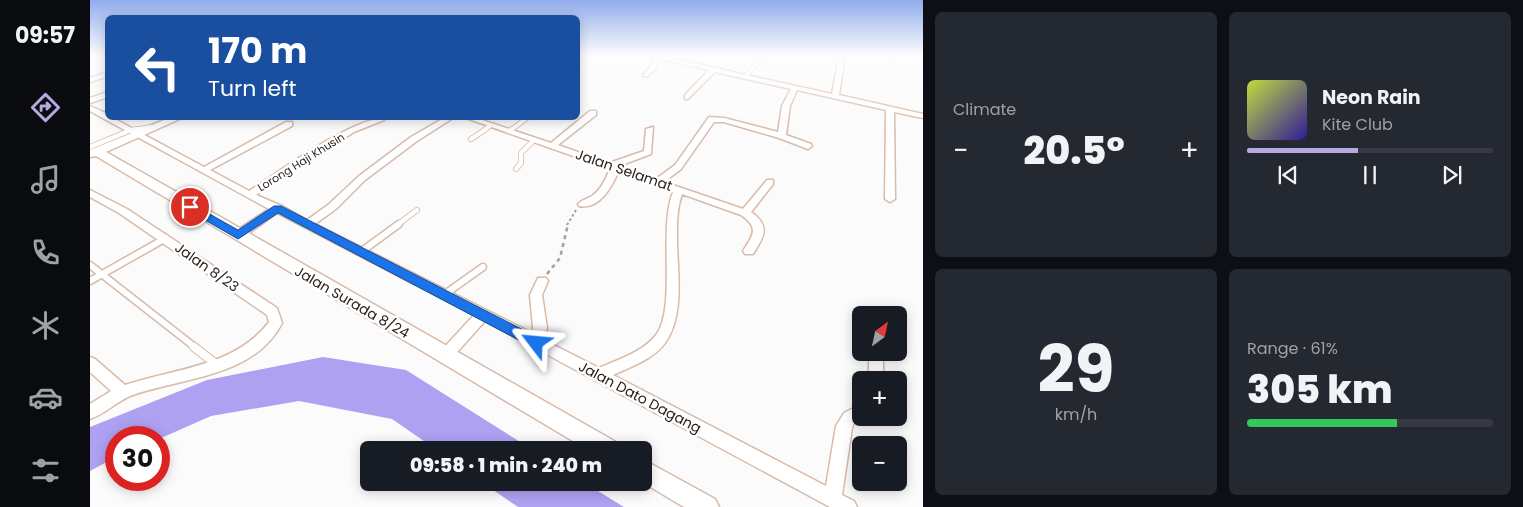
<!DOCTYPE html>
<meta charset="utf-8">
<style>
body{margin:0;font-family:Poppins,sans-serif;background:#242831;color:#f1f3f6;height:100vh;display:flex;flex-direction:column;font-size:19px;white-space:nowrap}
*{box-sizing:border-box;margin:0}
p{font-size:16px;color:#9ea1a6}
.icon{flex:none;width:28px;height:28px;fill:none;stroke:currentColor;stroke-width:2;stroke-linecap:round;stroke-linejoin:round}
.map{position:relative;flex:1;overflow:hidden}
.details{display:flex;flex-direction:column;gap:12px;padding:12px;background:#0d0f14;width:600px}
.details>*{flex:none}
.banner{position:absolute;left:15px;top:15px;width:475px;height:105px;border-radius:8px;box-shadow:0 2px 12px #0003;background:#1a4fa0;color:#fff;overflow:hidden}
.needle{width:32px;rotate:33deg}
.buttons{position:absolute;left:762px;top:306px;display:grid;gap:10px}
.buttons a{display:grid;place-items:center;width:55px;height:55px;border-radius:8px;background:#171b24;box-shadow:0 2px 12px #0003;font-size:25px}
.speed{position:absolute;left:15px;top:426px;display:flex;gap:10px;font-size:25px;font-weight:700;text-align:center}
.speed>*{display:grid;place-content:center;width:65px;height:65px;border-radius:50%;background:#171b24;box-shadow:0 2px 12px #0003;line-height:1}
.speed .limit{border:8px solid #d22;background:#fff;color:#111}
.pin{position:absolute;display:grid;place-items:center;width:42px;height:42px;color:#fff;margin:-21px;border:2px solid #fff;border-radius:50%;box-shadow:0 1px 5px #0007}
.me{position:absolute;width:55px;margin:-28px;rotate:299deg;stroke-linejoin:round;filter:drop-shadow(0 0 4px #0008)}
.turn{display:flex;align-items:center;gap:18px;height:105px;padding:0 20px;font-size:22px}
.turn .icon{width:65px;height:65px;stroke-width:2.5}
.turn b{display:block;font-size:35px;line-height:42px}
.big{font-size:38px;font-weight:800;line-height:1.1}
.details .card{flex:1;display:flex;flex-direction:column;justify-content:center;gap:8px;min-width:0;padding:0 18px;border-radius:8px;background:#242831}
.details .dial{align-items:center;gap:0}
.dial b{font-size:65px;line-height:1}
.song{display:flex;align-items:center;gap:15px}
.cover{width:60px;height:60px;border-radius:8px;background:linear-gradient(135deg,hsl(70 70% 55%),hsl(250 70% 35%))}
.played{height:5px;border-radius:2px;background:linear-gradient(90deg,#b6a9e1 45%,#363941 45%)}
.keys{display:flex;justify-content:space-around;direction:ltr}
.heat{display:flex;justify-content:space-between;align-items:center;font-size:28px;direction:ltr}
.charge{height:8px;border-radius:4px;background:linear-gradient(90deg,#34c759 61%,#363941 0)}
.details .tiles{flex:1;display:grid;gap:12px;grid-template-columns:repeat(2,1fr)}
.trip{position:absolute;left:270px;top:441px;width:292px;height:50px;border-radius:8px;background:#171b24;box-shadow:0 2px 12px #0003;font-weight:800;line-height:50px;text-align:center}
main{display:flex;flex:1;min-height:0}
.tabs{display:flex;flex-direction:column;width:90px;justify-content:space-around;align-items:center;background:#090b0e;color:#9ea1a6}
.tabs .icon{width:35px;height:35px}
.tabs .current{color:#b6a9e1}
.tabs b{font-size:22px;color:#f1f3f6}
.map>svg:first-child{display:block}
.water{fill:#aea1f2}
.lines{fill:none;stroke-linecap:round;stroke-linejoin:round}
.service-far3-casing{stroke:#d8bba8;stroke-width:5.5}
.service-far2-casing{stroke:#d8bba8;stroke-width:6}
.service-far1-casing{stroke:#d8bba8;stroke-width:9}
.service-casing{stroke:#d8bba8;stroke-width:10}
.minor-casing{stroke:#d8bba8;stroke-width:3}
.tertiary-casing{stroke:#d8bba8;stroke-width:3}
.path-far1{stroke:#a39f9c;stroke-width:2;stroke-dasharray:2.5 2.5;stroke-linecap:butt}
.path{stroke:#a39f9c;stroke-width:2.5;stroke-dasharray:4 4;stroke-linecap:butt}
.service-far3{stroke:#fff;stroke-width:4}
.service-far2{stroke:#fff;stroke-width:4.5}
.service-far1{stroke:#fff;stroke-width:6}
.service{stroke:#fff;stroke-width:8}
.minor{fill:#fff;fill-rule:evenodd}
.tertiary{fill:#fff;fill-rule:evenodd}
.route{fill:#1a73e8;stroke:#114b97}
.labels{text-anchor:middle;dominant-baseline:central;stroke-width:5;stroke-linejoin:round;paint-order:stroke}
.far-street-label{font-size:11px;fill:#2b211a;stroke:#fff}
.street-label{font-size:14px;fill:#2b211a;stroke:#fff}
</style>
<main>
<nav class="tabs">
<b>09:57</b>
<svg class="icon current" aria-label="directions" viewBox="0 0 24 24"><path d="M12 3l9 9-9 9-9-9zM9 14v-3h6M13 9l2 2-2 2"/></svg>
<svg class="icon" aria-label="music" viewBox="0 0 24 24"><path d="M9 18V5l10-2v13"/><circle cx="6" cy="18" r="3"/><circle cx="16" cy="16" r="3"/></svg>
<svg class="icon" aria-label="phone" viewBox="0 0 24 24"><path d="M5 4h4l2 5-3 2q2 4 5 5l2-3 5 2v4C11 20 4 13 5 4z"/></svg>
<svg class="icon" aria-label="climate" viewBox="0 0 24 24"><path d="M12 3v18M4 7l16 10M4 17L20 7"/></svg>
<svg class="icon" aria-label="car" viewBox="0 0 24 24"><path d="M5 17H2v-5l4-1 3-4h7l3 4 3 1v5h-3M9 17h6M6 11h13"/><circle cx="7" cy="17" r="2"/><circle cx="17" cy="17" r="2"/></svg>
<svg class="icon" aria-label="filters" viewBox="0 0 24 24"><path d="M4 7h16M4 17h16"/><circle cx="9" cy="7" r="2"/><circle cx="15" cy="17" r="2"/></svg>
</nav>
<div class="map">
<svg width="833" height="507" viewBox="0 0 833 507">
<rect width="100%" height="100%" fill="#fbfbfb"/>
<g class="water">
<polygon points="233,357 316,370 443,450 347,450 302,419 209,401 121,416 69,439 26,438 26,457 0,471 0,427 117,380"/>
<polygon points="393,483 495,483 534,507 428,507"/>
</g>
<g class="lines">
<defs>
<g id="service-far3">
<polyline points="656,76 674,56"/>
<polyline points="42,130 61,127"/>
<polyline points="394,130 401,125"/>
<polyline points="421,130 437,118"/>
</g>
<g id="service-far2">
<polyline points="419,131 422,129"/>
<polyline points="381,139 396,129"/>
<polyline points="0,147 41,130 50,129"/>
<polyline points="426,169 431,163 431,153 444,140"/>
<polyline points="307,225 327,210"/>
</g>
<g id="service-far1">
<polyline points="272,251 309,224"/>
<polyline points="0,265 106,348"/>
<polyline points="0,281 76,238"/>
<polyline points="355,294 393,267"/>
</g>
<polyline id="service" points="104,347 126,364"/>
<g id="minor">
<polygon points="490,56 496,56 488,63 488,58"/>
<path d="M560,56H571L742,94L749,56H755L749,95L833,114V118L804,112L805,199L800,202L795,199L796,110L707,90L700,106L696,135L721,144L722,146L718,149L689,138L634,122H624L591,169L574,182L653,209L677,180H683V184L661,212C681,226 674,237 663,254H655L653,251C663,235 670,228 651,215L592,194C586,211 587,227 587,244C588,275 594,317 575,343C564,359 540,367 523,375L736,486L746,426L754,413L771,404V418H774L764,423L762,428L752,495L764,501L767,507H740L395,321L360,360L355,362L350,360L348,356L350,352L384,315L187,213L152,238H144L143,235L144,232L179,209L0,111V106L18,114V118H23L114,167L196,122H202V126L120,170L159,191C189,172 262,118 295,118L294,120L264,132L166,195L192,206L217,220L238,205L269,176L321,137L354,118H363L327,141L275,180L246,209L225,224L442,333L443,328L440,295L448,278H456L458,281L452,295L457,328L454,340L509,368C527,360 553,352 566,335C587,308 568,229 583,192L528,172C522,187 509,210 489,206L488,204C492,200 497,199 502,196C511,190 515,180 520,169L376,118H386L461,143L500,111H506V115L468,145L519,163L554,151L556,129L563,127L561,154L529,166L566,179L585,165L619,117L634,118L688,132L692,106L701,89L625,72L598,99H595V95L619,70L569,59L566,68L558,76H554L553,75L560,67L563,58Z"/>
<polygon points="796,56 805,56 802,58"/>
<polygon points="18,72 18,76 0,82 0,78"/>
<polygon points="18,92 18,97 0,103 0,98"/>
<path d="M0,190L37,209L187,308L192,323C164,378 92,377 40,396C26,402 15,414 0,419V404L21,391L0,372V357L5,359L35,385C85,368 145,367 179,322L177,315L29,213L0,197Z"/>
<rect x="779" y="352" width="14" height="28"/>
</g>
<g id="tertiary">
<polygon points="79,118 92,118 16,152 526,442 529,450 498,450 6,156 0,157 0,150"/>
<polygon points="554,460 625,499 629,507 594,507 552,482"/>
</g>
</defs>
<use href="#service-far3" class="service-far3-casing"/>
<use href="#service-far2" class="service-far2-casing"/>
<use href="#service-far1" class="service-far1-casing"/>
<use href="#service" class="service-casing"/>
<use href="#minor" class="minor-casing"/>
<use href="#tertiary" class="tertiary-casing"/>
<polyline class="path-far1" points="477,225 486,210"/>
<polyline class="path" points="457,274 470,258 478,224"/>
<use href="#service-far3" class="service-far3"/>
<use href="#service-far2" class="service-far2"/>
<use href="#service-far1" class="service-far1"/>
<use href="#service" class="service"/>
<use href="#minor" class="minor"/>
<use href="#tertiary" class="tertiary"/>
</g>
<linearGradient id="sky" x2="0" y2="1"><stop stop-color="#91acec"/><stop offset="0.44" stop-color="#fdfdfd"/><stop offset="1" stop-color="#fdfdfd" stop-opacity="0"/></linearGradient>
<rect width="833" height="127" fill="url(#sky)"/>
<polygon class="route" points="100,203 148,230 184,206 191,206 451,339 453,343 451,347 446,349 442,347 188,213 148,239 96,209 95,207"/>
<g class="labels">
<g class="far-street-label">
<text transform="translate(211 162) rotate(-32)">Lorong Haji Khusin</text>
</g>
<g class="street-label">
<text transform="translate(534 170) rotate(19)">Jalan Selamat</text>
<text transform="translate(117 267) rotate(35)">Jalan 8/23</text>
<text transform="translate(262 302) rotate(30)">Jalan Surada 8/24</text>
<text transform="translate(550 397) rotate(28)">Jalan Dato Dagang</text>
</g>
</g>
</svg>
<div class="buttons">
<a><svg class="needle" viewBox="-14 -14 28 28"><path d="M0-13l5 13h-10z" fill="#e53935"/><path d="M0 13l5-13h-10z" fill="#9ea1a6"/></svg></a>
<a>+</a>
<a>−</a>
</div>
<div class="speed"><div class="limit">30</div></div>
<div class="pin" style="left:100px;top:207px;background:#d93025"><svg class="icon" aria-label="arrive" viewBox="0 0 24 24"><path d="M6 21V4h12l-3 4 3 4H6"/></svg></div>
<svg class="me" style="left:446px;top:343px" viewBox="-20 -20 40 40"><path d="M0-17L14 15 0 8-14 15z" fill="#1a73e8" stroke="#fff" stroke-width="4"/></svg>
<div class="trip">09:58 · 1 min · 240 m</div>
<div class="banner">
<div class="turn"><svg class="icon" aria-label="left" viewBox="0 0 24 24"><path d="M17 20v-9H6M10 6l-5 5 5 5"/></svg><div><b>170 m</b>Turn left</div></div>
</div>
</div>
<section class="details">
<div class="tiles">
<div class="card"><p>Climate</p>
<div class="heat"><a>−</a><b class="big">20.5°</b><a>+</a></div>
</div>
<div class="card">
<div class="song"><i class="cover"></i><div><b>Neon Rain</b><p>Kite Club</p></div></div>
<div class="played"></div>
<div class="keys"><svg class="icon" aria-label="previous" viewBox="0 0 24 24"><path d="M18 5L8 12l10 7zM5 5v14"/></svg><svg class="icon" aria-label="pause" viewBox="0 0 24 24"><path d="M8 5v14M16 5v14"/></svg><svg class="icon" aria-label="next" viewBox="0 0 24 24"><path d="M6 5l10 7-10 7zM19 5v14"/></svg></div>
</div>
<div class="card dial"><b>29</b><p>km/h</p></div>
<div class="card"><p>Range · 61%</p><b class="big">305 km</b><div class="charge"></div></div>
</div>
</section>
</main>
